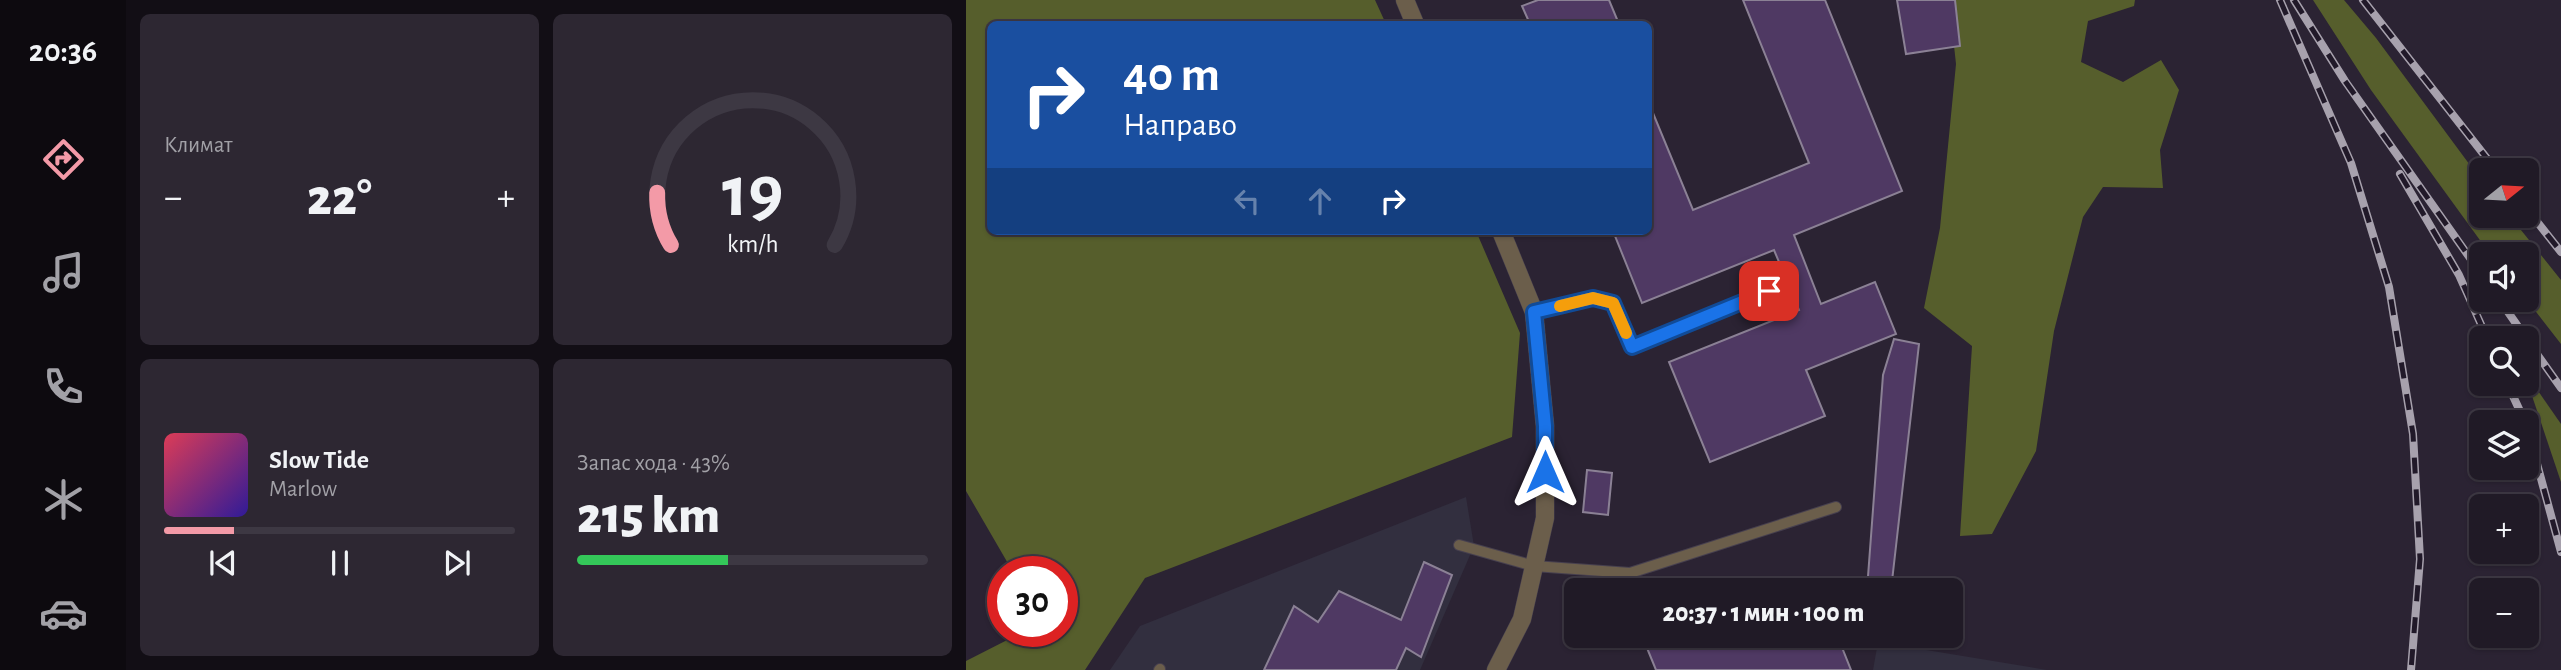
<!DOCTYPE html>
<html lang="ru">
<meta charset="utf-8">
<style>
body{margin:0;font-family:"Alegreya Sans",sans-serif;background:#2d2732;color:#f1f3f6;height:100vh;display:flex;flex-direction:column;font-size:26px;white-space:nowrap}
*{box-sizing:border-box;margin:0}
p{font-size:23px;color:#a2a1a7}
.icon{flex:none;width:38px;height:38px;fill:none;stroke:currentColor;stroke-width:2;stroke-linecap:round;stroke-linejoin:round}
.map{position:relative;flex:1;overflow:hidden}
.sheet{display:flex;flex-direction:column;gap:14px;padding:14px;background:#120e15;width:840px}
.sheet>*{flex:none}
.banner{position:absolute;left:21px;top:21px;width:665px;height:214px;border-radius:10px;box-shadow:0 2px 5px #0004,0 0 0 2px #3d3843;background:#1a4fa0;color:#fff;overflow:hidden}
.needle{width:46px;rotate:72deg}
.controls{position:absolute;left:1503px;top:158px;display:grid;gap:14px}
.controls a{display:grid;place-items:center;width:70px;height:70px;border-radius:10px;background:#201a26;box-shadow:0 2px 5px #0004,0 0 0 2px #3d3843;font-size:35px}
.speed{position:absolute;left:21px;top:556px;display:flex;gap:14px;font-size:35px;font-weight:700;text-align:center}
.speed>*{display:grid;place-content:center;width:91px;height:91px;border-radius:50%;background:#201a26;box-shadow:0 2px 5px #0004,0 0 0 2px #3d3843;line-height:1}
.speed .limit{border:10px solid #d22;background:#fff;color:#111}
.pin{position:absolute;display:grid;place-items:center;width:60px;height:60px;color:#fff;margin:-30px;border-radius:14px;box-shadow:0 4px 10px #0006}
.me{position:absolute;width:77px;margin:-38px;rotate:0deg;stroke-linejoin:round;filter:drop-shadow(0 0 5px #0008)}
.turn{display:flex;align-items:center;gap:24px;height:147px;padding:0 21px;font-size:32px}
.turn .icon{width:91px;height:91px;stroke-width:2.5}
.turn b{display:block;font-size:49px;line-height:60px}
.lanes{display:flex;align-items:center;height:66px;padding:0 21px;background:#0003;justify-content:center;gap:35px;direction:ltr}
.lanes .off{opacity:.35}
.big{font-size:52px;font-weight:800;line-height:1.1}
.sheet .card{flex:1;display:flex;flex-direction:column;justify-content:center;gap:10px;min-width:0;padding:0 24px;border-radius:10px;background:#2d2732}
.sheet .dial{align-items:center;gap:0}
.dial svg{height:182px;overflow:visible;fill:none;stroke:#3d3843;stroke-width:7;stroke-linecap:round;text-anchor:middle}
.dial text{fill:#f1f3f6;stroke:none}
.song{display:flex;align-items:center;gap:21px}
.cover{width:84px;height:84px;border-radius:10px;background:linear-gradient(135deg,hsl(350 70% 55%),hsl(250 70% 35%))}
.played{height:7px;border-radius:4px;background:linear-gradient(90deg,#f39aa7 20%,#3d3843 20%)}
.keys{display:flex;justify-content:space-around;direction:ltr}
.heat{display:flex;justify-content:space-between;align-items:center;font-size:38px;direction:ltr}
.charge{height:10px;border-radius:5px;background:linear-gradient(90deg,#34c759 43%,#3d3843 0)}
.sheet .tiles{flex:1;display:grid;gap:14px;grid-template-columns:repeat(2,1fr)}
.trip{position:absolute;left:598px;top:578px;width:399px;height:70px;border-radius:10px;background:#201a26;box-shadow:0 2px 5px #0004,0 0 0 2px #3d3843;font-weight:800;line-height:70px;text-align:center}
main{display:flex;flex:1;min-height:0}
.dock{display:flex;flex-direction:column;width:126px;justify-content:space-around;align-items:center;background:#0d0a0f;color:#a2a1a7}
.dock .icon{width:49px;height:49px}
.dock .on{color:#f39aa7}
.dock b{font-size:32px;color:#f1f3f6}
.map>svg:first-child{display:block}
.industrial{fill:#322f3f}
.forest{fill:#565e2c}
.building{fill:#4f3963;stroke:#8b8195;stroke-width:2}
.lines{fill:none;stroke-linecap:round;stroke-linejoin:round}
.lane-casing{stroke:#47404f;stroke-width:12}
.street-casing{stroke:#47404f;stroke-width:19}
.lane{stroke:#6b5e4b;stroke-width:10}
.street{stroke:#6b5e4b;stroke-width:18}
.rail-casing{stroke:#a7a1ad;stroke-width:8}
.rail{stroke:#211929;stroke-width:5;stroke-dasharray:16;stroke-linecap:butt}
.route-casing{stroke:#114b97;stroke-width:18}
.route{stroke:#1a73e8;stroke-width:12}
.slow{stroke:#f59e0b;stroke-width:12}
</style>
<main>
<nav class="dock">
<b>20:36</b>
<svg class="icon on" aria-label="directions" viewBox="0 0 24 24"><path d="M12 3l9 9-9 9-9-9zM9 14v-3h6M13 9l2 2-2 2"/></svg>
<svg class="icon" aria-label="music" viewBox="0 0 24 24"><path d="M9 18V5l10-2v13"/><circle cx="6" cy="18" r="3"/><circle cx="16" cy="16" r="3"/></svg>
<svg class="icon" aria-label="phone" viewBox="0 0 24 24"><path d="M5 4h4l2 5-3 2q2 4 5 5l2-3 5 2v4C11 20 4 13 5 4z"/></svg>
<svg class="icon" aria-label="climate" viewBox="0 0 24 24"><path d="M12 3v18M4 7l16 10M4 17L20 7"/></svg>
<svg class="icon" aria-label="car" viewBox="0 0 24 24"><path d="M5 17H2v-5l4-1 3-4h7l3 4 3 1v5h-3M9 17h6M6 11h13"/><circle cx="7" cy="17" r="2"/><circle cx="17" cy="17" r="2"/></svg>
</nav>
<section class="sheet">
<div class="tiles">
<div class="card"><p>Климат</p>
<div class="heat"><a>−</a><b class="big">22°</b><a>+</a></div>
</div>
<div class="card dial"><svg viewBox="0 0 100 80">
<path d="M14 69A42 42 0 1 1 86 69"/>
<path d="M14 69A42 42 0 0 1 8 46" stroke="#f39aa7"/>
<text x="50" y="56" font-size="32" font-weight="700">19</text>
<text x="50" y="72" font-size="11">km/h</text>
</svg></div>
<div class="card">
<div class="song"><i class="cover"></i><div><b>Slow Tide</b><p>Marlow</p></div></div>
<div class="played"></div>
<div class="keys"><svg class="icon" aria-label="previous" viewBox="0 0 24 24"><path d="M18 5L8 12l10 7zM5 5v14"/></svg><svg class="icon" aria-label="pause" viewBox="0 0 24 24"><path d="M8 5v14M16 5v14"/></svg><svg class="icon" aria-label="next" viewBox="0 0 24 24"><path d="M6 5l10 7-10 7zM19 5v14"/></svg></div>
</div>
<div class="card"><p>Запас хода · 43%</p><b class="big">215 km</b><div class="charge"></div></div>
</div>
</section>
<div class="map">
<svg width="1595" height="670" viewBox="0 0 1595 670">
<rect width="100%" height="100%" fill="#2b2333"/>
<g class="industrial">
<polygon points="500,497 508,546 454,670 144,670 174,626"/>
<polygon points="912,642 1081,670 907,670"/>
</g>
<g class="forest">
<polygon points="0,0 409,0 420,24 24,24 24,231 510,231 554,333 546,437 179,578 119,670 0,670 0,661 57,632 96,632 96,572 47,572 0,491"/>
<polygon points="983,0 1169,0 1168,6 1122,21 1115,62 1157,82 1195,60 1213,90 1194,150 1197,188 1137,187 1117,217 1088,331 1070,451 1026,534 994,536 1006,346 958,308 974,228 990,64"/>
<polygon points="1347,0 1378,0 1410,38 1515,180 1516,215 1543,215 1595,280 1595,344 1560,299 1561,254 1524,254 1405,90"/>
<polygon points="1561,375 1595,424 1595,482 1561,381"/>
</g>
<g class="building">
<polygon points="572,0 643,0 653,24 564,24 556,6"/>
<polygon points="777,0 859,0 936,191 828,235 855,304 909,282 930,334 840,370 859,416 744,462 703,362 833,310 808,250 676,303 647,231 682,231 682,101 727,210 843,163"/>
<polygon points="931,0 989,0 994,46 940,54"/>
<polygon points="928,339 953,344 925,590 901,590 917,375"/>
<polygon points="621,470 646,473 642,515 617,512"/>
<polygon points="458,562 486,575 455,657 440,648 430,670 298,670 328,606 352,622 373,591 435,620"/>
<polygon points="712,635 871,635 885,670 690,670 681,648"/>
</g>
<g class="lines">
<defs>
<g id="lane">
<polyline points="568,312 627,298 647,303 666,347 803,291"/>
<polyline points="493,545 568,566 664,573 870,507"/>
<polyline points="193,670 194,669"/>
</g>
<g id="street">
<polyline points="439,0 449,24"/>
<polyline points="530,670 556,619 579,518 579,426 568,312 535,231"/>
</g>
</defs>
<use href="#lane" class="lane-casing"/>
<use href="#street" class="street-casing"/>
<use href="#lane" class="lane"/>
<use href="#street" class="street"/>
<defs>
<g id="rail">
<polyline points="1314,0 1385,163 1423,287 1447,434 1454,559 1445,670"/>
<polyline points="1328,0 1379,81 1516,275"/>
<polyline points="1397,0 1530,170"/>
<polyline points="1434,174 1493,275 1521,338"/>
<polyline points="1561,209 1595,252"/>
<polyline points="1533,299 1560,338"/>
<polyline points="1561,340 1595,388"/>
<polyline points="1541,383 1559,422"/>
<polyline points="1561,427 1595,552"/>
</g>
</defs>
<use href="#rail" class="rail-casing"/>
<use href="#rail" class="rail"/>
</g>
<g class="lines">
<defs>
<polyline id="route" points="579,472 579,426 568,312 627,298 647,303 666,347 803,291"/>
</defs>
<use href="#route" class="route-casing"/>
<use href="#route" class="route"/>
<polyline class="slow" points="594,306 627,298 647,303 660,333"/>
</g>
</svg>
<div class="controls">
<a><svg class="needle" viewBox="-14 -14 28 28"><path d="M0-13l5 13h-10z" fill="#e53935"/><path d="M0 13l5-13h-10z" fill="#a2a1a7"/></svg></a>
<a><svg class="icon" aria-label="sound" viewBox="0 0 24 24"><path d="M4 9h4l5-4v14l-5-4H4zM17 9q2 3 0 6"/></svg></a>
<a><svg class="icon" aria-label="search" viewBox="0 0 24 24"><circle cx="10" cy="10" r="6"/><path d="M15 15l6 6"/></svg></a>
<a><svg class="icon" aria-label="layers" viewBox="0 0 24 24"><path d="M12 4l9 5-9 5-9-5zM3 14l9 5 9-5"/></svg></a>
<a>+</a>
<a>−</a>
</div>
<div class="speed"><div class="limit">30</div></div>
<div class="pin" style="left:803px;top:291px;background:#d93025"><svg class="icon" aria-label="arrive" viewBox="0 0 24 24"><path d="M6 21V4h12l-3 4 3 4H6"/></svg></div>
<svg class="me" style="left:579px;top:472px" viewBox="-20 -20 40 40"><path d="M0-17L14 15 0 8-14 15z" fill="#1a73e8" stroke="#fff" stroke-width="4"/></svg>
<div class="trip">20:37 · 1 мин · 100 m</div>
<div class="banner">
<div class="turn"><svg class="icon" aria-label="right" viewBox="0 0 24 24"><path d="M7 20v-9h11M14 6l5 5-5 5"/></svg><div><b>40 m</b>Направо</div></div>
<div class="lanes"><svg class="icon off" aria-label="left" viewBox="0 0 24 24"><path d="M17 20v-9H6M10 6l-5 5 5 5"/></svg><svg class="icon off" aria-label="ahead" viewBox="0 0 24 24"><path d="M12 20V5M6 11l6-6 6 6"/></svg><svg class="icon" aria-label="right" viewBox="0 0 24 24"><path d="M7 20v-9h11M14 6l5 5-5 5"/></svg></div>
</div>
</div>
</main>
